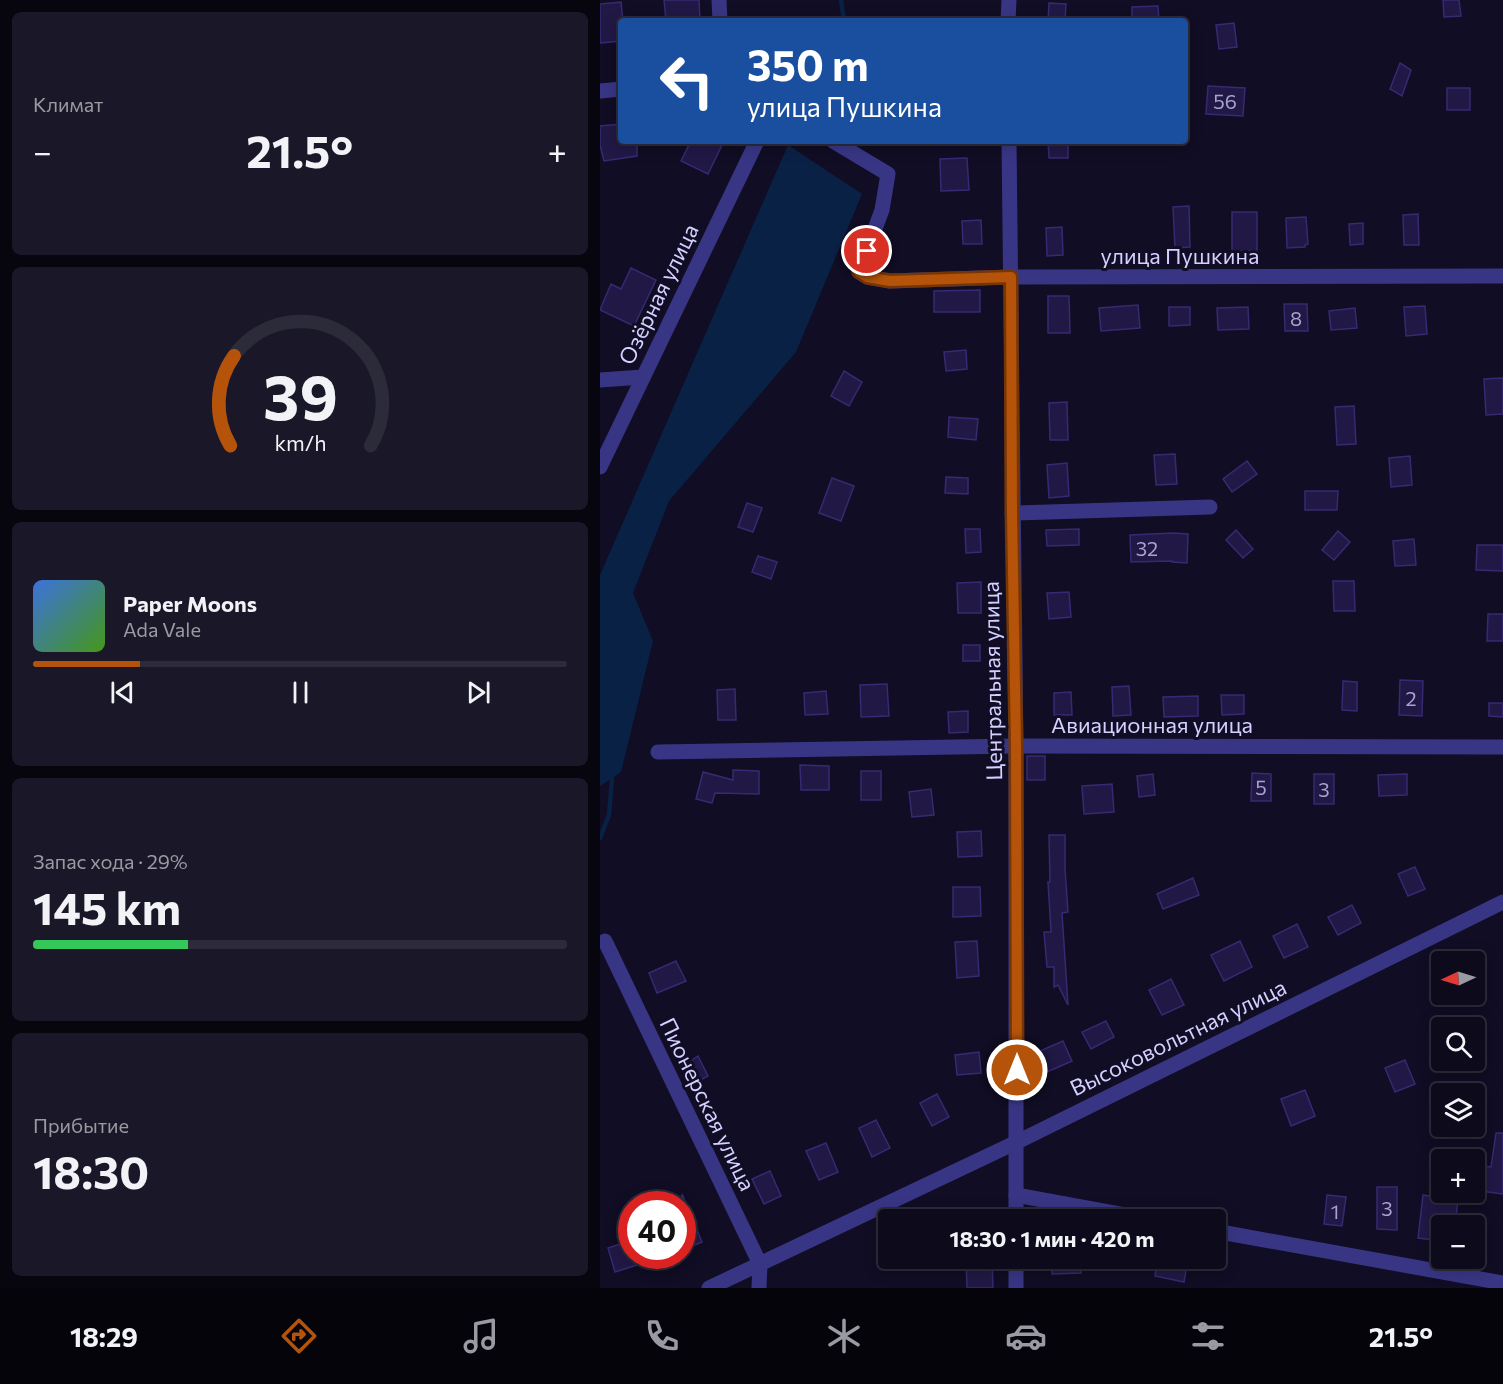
<!DOCTYPE html>
<html lang="ru">
<meta charset="utf-8">
<style>
body{margin:0;font-family:Commissioner,sans-serif;background:#1a1828;color:#f1f3f6;height:100vh;display:flex;flex-direction:column;font-size:22px;white-space:nowrap}
*{box-sizing:border-box;margin:0}
p{font-size:20px;color:#9a9aa3}
.icon{flex:none;width:33px;height:33px;fill:none;stroke:currentColor;stroke-width:2;stroke-linecap:round;stroke-linejoin:round}
.map{position:relative;flex:1;overflow:hidden}
.sheet{display:flex;flex-direction:column;gap:12px;padding:12px;background:#07060f;width:600px}
.sheet>*{flex:none}
.guide{position:absolute;left:18px;top:18px;width:570px;height:126px;border-radius:6px;box-shadow:0 3px 15px #0003,0 0 0 2px #2c2b3a;background:#1a4fa0;color:#fff;overflow:hidden}
.needle{width:39px;rotate:266deg}
.fabs{position:absolute;left:831px;top:951px;display:grid;gap:12px}
.fabs a{display:grid;place-items:center;width:54px;height:54px;border-radius:6px;background:#0c0a1b;box-shadow:0 3px 15px #0003,0 0 0 2px #2c2b3a;font-size:30px}
.speed{position:absolute;left:18px;top:1191px;display:flex;gap:12px;font-size:30px;font-weight:700;text-align:center}
.speed>*{display:grid;place-content:center;width:78px;height:78px;border-radius:50%;background:#0c0a1b;box-shadow:0 3px 15px #0003,0 0 0 2px #2c2b3a;line-height:1}
.speed .limit{border:9px solid #d22;background:#fff;color:#111}
.pin{position:absolute;display:grid;place-items:center;width:51px;height:51px;color:#fff;margin:-26px;border:3px solid #fff;border-radius:50%;box-shadow:0 2px 6px #0007}
.me{position:absolute;width:66px;margin:-33px;rotate:0deg;stroke-linejoin:round;filter:drop-shadow(0 0 4px #0008)}
.turn{display:flex;align-items:center;gap:21px;height:126px;padding:0 30px;font-size:27px}
.turn .icon{width:78px;height:78px;stroke-width:2.5}
.turn b{display:block;font-size:42px;line-height:51px}
.big{font-size:45px;font-weight:700;line-height:1.1}
.sheet .widget{flex:1;display:flex;flex-direction:column;justify-content:center;gap:9px;min-width:0;padding:0 21px;border-radius:9px;background:#1a1828}
.sheet .dial{align-items:center;gap:0}
.dial svg{height:156px;overflow:visible;fill:none;stroke:#2c2b3a;stroke-width:7;stroke-linecap:round;text-anchor:middle}
.dial text{fill:#f1f3f6;stroke:none}
.song{display:flex;align-items:center;gap:18px}
.cover{width:72px;height:72px;border-radius:9px;background:linear-gradient(135deg,hsl(220 70% 55%),hsl(100 70% 35%))}
.played{height:6px;border-radius:3px;background:linear-gradient(90deg,#b45309 20%,#2c2b3a 20%)}
.keys{display:flex;justify-content:space-around;direction:ltr}
.heat{display:flex;justify-content:space-between;align-items:center;font-size:33px;direction:ltr}
.charge{height:9px;border-radius:4px;background:linear-gradient(90deg,#34c759 29%,#2c2b3a 0)}
.trip{position:absolute;left:278px;top:1209px;width:348px;height:60px;border-radius:6px;background:#0c0a1b;box-shadow:0 3px 15px #0003,0 0 0 2px #2c2b3a;font-weight:700;line-height:60px;text-align:center}
.menu{display:flex;height:96px;justify-content:space-around;align-items:center;background:#05040b;color:#9a9aa3}
.menu .icon{width:42px;height:42px}
.menu .active{color:#b45309}
.menu b{font-size:27px;color:#f1f3f6}
main{display:flex;flex:1;min-height:0}
.map>svg:first-child{display:block}
.water{fill:#0a2146}
.lines{fill:none;stroke-linecap:round;stroke-linejoin:round}
.stream{stroke:#0a2146;stroke-width:4.5}
.building{fill:#211845;stroke:#362a72;stroke-width:1.5}
.minor{stroke:#383684;stroke-width:15}
.route-casing{stroke:#753606;stroke-width:15}
.route{stroke:#b45309;stroke-width:10}
.labels{text-anchor:middle;dominant-baseline:central;stroke-width:6;stroke-linejoin:round;paint-order:stroke}
.number-label{font-size:20px;fill:#a7a2d0}
.street-label{font-size:22px;fill:#d4d0ff;stroke:#100d24}
</style>
<main>
<section class="sheet">
<div class="widget"><p>Климат</p>
<div class="heat"><a>−</a><b class="big">21.5°</b><a>+</a></div>
</div>
<div class="widget dial"><svg viewBox="0 0 100 80">
<path d="M14 69A42 42 0 1 1 86 69"/>
<path d="M14 69A42 42 0 0 1 16 23" stroke="#b45309"/>
<text x="50" y="56" font-size="32" font-weight="700">39</text>
<text x="50" y="72" font-size="11">km/h</text>
</svg></div>
<div class="widget">
<div class="song"><i class="cover"></i><div><b>Paper Moons</b><p>Ada Vale</p></div></div>
<div class="played"></div>
<div class="keys"><svg class="icon" aria-label="previous" viewBox="0 0 24 24"><path d="M18 5L8 12l10 7zM5 5v14"/></svg><svg class="icon" aria-label="pause" viewBox="0 0 24 24"><path d="M8 5v14M16 5v14"/></svg><svg class="icon" aria-label="next" viewBox="0 0 24 24"><path d="M6 5l10 7-10 7zM19 5v14"/></svg></div>
</div>
<div class="widget"><p>Запас хода · 29%</p><b class="big">145 km</b><div class="charge"></div></div>
<div class="widget"><p>Прибытие</p><b class="big">18:30</b></div>
</section>
<div class="map">
<svg width="903" height="1288" viewBox="0 0 903 1288">
<rect width="100%" height="100%" fill="#100d24"/>
<polygon class="water" points="188,145 262,194 196,352 69,501 33,593 53,641 21,772 0,786 0,575"/>
<g class="lines">
<g class="stream">
<polyline points="241,0 244,21"/>
<polyline points="0,838 9,815 12,779"/>
</g>
</g>
<g class="building">
<polygon points="64,0 99,0 100,21 66,21"/>
<polygon points="843,0 859,0 861,16 844,17"/>
<polygon points="21,2 23,21 21,21 21,41 0,43 0,4"/>
<polygon points="449,3 466,4 465,21 448,21"/>
<polygon points="558,6 559,21 532,21 532,7"/>
<polygon points="634,23 637,47 619,49 616,25"/>
<polygon points="800,63 811,70 802,96 790,89"/>
<polygon points="608,86 645,88 643,116 606,114"/>
<rect x="847" y="88" width="23" height="22"/>
<polygon points="21,124 21,141 37,141 37,156 4,161 0,145 0,126"/>
<polygon points="91,141 124,141 108,174 81,161"/>
<polygon points="448,141 468,141 468,158 449,158"/>
<polygon points="367,158 369,190 341,191 340,159"/>
<polygon points="589,206 590,247 575,248 573,207"/>
<rect x="632" y="212" width="25" height="39"/>
<polygon points="818,214 819,245 804,245 803,215"/>
<polygon points="706,217 708,244 705,245 705,247 687,248 686,218"/>
<polygon points="381,220 382,244 363,244 362,221"/>
<polygon points="763,223 763,244 750,245 749,224"/>
<polygon points="462,227 463,255 447,256 446,228"/>
<polygon points="31,268 56,280 34,326 0,310 11,284 21,289"/>
<polygon points="380,290 380,312 334,312 334,291"/>
<polygon points="448,296 469,296 470,333 448,333"/>
<polygon points="684,304 707,304 708,331 685,331"/>
<polygon points="538,305 540,328 501,331 499,308"/>
<polygon points="825,306 827,334 806,336 804,307"/>
<polygon points="569,307 590,307 590,325 569,326"/>
<polygon points="648,307 649,329 618,330 617,308"/>
<polygon points="755,308 757,328 731,330 729,311"/>
<polygon points="366,350 367,369 346,371 344,352"/>
<polygon points="244,371 262,382 249,406 231,396"/>
<polygon points="903,378 903,414 886,415 884,379"/>
<polygon points="467,402 468,440 450,440 449,403"/>
<polygon points="754,406 756,444 737,445 735,407"/>
<polygon points="349,417 378,419 376,440 348,437"/>
<polygon points="575,454 577,484 556,485 554,455"/>
<polygon points="810,456 812,485 791,487 789,458"/>
<polygon points="647,461 657,474 632,492 623,479"/>
<polygon points="467,463 469,496 449,498 447,465"/>
<polygon points="346,477 368,478 368,494 345,493"/>
<polygon points="232,478 254,486 241,521 219,513"/>
<polygon points="705,491 738,491 737,510 705,510"/>
<polygon points="147,503 162,508 153,532 138,527"/>
<polygon points="365,529 380,529 381,552 366,553"/>
<polygon points="479,529 479,545 447,546 446,530"/>
<polygon points="636,530 653,549 643,558 626,540"/>
<polygon points="738,531 750,542 734,560 722,550"/>
<polygon points="573,533 588,534 587,563 572,562 572,561 531,562 530,535"/>
<polygon points="814,539 816,565 795,566 793,541"/>
<polygon points="877,545 903,545 903,571 876,570"/>
<polygon points="158,556 177,562 171,579 152,572"/>
<polygon points="733,581 754,581 755,611 734,611"/>
<polygon points="381,582 381,613 358,613 357,583"/>
<polygon points="469,592 471,617 449,619 447,593"/>
<polygon points="888,614 903,614 903,641 887,641"/>
<rect x="363" y="645" width="17" height="16"/>
<polygon points="800,680 823,681 822,716 799,715"/>
<polygon points="743,681 757,682 757,711 742,710"/>
<polygon points="287,684 289,716 261,717 260,685"/>
<polygon points="529,686 531,715 513,716 512,687"/>
<polygon points="135,689 136,720 118,720 117,690"/>
<polygon points="226,691 228,714 205,715 204,693"/>
<polygon points="471,692 472,715 454,715 454,693"/>
<polygon points="621,695 644,695 644,714 622,715"/>
<polygon points="598,696 598,716 564,717 563,697"/>
<polygon points="889,703 903,703 903,717 889,716"/>
<polygon points="368,711 368,732 349,733 348,712"/>
<rect x="427" y="756" width="18" height="24"/>
<polygon points="200,765 229,766 229,790 201,790"/>
<polygon points="133,770 159,771 159,794 115,793 112,803 96,799 103,772 133,780"/>
<rect x="261" y="771" width="20" height="29"/>
<polygon points="652,773 671,774 671,801 651,801"/>
<polygon points="553,774 555,795 539,797 537,776"/>
<rect x="714" y="774" width="20" height="30"/>
<polygon points="807,774 807,795 779,796 778,775"/>
<polygon points="512,784 514,812 484,814 482,786"/>
<polygon points="331,789 334,815 312,817 309,792"/>
<polygon points="381,831 382,856 358,857 357,832"/>
<polygon points="449,835 465,835 465,869 468,912 462,913 468,1005 458,985 454,987 454,967 447,967 444,932 451,932 448,882 450,882"/>
<polygon points="815,867 825,889 808,896 798,874"/>
<polygon points="593,878 599,895 563,909 557,894"/>
<polygon points="353,887 380,887 381,916 353,917"/>
<polygon points="752,905 761,923 738,935 728,917"/>
<polygon points="697,924 708,947 684,958 673,936"/>
<polygon points="377,941 379,976 357,978 355,942"/>
<polygon points="640,941 652,967 624,981 611,955"/>
<polygon points="76,961 86,981 57,993 49,973"/>
<polygon points="571,979 584,1005 562,1015 549,990"/>
<polygon points="506,1021 514,1037 491,1049 482,1032"/>
<polygon points="463,1041 472,1061 447,1072 438,1052"/>
<polygon points="379,1052 381,1073 357,1075 355,1055"/>
<polygon points="98,1056 108,1076 91,1085 83,1066"/>
<polygon points="805,1060 815,1084 795,1092 785,1068"/>
<polygon points="705,1090 715,1116 691,1126 681,1099"/>
<polygon points="337,1094 349,1117 332,1126 320,1103"/>
<polygon points="276,1120 290,1148 272,1157 259,1128"/>
<polygon points="896,1133 903,1133 903,1194 874,1190 874,1165 891,1167"/>
<polygon points="226,1143 238,1172 219,1180 206,1151"/>
<polygon points="170,1171 181,1196 164,1204 152,1179"/>
<polygon points="777,1187 797,1187 797,1230 777,1229"/>
<polygon points="82,1194 102,1242 82,1250"/>
<polygon points="727,1195 746,1197 742,1226 724,1224"/>
<polygon points="823,1195 858,1200 855,1226 842,1226 842,1241 818,1238"/>
<polygon points="32,1240 32,1256 59,1256 59,1258 15,1272 8,1248"/>
<polygon points="366,1258 392,1258 393,1288 367,1288"/>
<polygon points="452,1258 480,1258 481,1273 452,1274"/>
<polygon points="558,1258 588,1258 584,1282 555,1276"/>
</g>
<g class="lines">
<g class="minor">
<polyline points="119,0 120,21"/>
<polyline points="408,21 409,0"/>
<polyline points="0,91 21,89"/>
<polyline points="233,141 288,174 282,210 259,272 267,277 290,281 411,277 903,276"/>
<polyline points="409,141 416,746 416,1220"/>
<polyline points="0,380 43,377"/>
<polyline points="0,467 157,141"/>
<polyline points="412,513 610,507"/>
<polyline points="58,752 416,746 903,747"/>
<polyline points="5,941 160,1264 159,1288"/>
<polyline points="416,1195 552,1220"/>
<polyline points="615,1231 903,1283"/>
<polyline points="109,1288 417,1142 903,902"/>
<polyline points="416,1288 416,1258"/>
</g>
</g>
<g class="lines">
<defs>
<polyline id="route" points="267,251 259,272 267,277 290,281 411,277 412,513 416,746 417,1070"/>
</defs>
<use href="#route" class="route-casing"/>
<use href="#route" class="route"/>
</g>
<g class="labels">
<g class="number-label">
<text x="625" y="101">56</text>
<text x="696" y="318">8</text>
<text x="547" y="548">32</text>
<text x="811" y="698">2</text>
<text x="661" y="787">5</text>
<text x="724" y="789">3</text>
<text x="787" y="1208">3</text>
<text x="735" y="1211">1</text>
</g>
<g class="street-label">
<text x="580" y="255">улица Пушкина</text>
<text transform="translate(58 294) rotate(-64)">Озёрная улица</text>
<text transform="translate(392 681) rotate(-91)">Центральная улица</text>
<text x="552" y="724">Авиационная улица</text>
<text transform="translate(578 1037) rotate(-26)">Высоковольтная улица</text>
<text transform="translate(108 1104) rotate(64)">Пионерская улица</text>
</g>
</g>
</svg>
<div class="fabs">
<a><svg class="needle" viewBox="-14 -14 28 28"><path d="M0-13l5 13h-10z" fill="#e53935"/><path d="M0 13l5-13h-10z" fill="#9a9aa3"/></svg></a>
<a><svg class="icon" aria-label="search" viewBox="0 0 24 24"><circle cx="10" cy="10" r="6"/><path d="M15 15l6 6"/></svg></a>
<a><svg class="icon" aria-label="layers" viewBox="0 0 24 24"><path d="M12 4l9 5-9 5-9-5zM3 14l9 5 9-5"/></svg></a>
<a>+</a>
<a>−</a>
</div>
<div class="speed"><div class="limit">40</div></div>
<div class="pin" style="left:267px;top:251px;background:#d93025"><svg class="icon" aria-label="arrive" viewBox="0 0 24 24"><path d="M6 21V4h12l-3 4 3 4H6"/></svg></div>
<svg class="me" style="left:417px;top:1070px" viewBox="-20 -20 40 40"><circle r="17" fill="#b45309" stroke="#fff" stroke-width="3"/><path d="M0-11L8 9 0 5-8 9z" fill="#fff"/></svg>
<div class="trip">18:30 · 1 мин · 420 m</div>
<div class="guide">
<div class="turn"><svg class="icon" aria-label="left" viewBox="0 0 24 24"><path d="M17 20v-9H6M10 6l-5 5 5 5"/></svg><div><b>350 m</b>улица Пушкина</div></div>
</div>
</div>
</main>
<nav class="menu">
<b>18:29</b>
<svg class="icon active" aria-label="directions" viewBox="0 0 24 24"><path d="M12 3l9 9-9 9-9-9zM9 14v-3h6M13 9l2 2-2 2"/></svg>
<svg class="icon" aria-label="music" viewBox="0 0 24 24"><path d="M9 18V5l10-2v13"/><circle cx="6" cy="18" r="3"/><circle cx="16" cy="16" r="3"/></svg>
<svg class="icon" aria-label="phone" viewBox="0 0 24 24"><path d="M5 4h4l2 5-3 2q2 4 5 5l2-3 5 2v4C11 20 4 13 5 4z"/></svg>
<svg class="icon" aria-label="climate" viewBox="0 0 24 24"><path d="M12 3v18M4 7l16 10M4 17L20 7"/></svg>
<svg class="icon" aria-label="car" viewBox="0 0 24 24"><path d="M5 17H2v-5l4-1 3-4h7l3 4 3 1v5h-3M9 17h6M6 11h13"/><circle cx="7" cy="17" r="2"/><circle cx="17" cy="17" r="2"/></svg>
<svg class="icon" aria-label="filters" viewBox="0 0 24 24"><path d="M4 7h16M4 17h16"/><circle cx="9" cy="7" r="2"/><circle cx="15" cy="17" r="2"/></svg>
<b>21.5°</b>
</nav>
